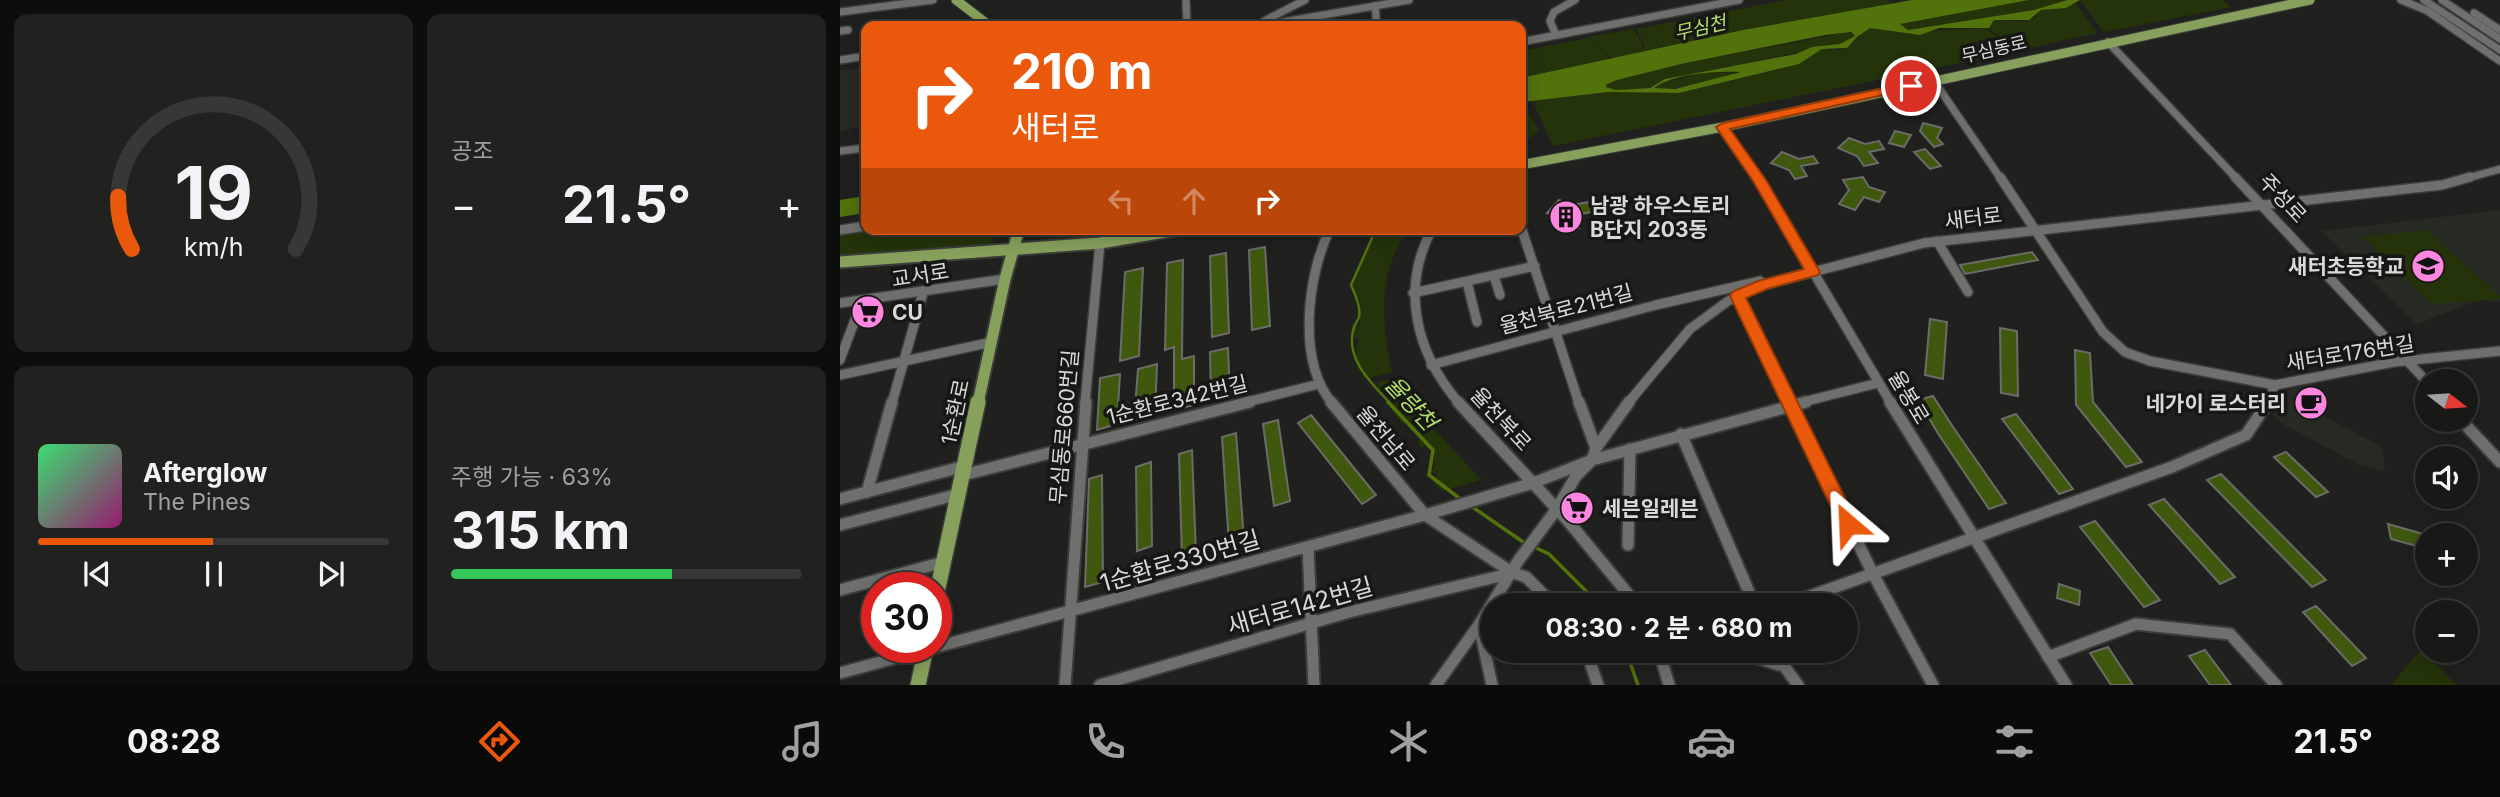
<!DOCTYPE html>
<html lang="ko">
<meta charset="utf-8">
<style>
body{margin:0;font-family:Inter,"Noto Sans KR",sans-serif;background:#21221f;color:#f1f3f6;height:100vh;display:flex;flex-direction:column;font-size:26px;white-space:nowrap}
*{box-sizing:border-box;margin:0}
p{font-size:23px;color:#9fa0a1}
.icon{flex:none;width:38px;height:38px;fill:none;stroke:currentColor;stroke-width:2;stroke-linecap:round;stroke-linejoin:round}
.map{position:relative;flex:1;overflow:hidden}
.details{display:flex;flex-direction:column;gap:14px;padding:14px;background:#0d0e0c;width:840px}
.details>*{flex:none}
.guide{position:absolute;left:21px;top:21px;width:665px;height:214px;border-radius:14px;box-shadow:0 4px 18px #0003,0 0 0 2px #363835;background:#ea580c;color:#fff;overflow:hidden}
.needle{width:46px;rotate:107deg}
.tools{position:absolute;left:1575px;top:369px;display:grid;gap:14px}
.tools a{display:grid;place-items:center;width:63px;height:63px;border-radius:50%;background:#181916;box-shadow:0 4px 18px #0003,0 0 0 2px #363835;font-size:35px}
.speed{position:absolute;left:21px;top:572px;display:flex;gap:14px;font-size:35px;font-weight:700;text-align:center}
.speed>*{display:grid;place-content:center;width:91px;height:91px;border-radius:50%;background:#181916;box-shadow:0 4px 18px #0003,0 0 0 2px #363835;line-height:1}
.speed .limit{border:10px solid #d22;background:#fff;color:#111}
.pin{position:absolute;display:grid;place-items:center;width:60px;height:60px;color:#fff;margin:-30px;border:4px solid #fff;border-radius:50%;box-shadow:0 2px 7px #0007}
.me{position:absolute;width:77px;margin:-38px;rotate:334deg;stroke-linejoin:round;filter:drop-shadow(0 0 5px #0008)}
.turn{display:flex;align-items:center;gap:24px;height:147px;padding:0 35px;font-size:32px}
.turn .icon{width:91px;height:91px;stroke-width:2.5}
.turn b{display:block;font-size:49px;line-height:60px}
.lanes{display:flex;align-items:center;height:66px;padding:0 35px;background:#0003;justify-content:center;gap:35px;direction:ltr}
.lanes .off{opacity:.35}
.big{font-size:52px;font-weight:700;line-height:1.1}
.details .card{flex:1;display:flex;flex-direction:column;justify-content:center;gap:10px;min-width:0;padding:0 24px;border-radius:14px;background:#21221f}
.details .dial{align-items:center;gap:0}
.dial svg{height:182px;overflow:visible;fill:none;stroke:#363835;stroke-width:7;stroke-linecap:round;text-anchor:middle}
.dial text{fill:#f1f3f6;stroke:none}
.song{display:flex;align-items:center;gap:21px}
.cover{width:84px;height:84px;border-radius:10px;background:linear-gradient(135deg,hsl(140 70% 55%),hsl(320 70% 35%))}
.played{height:7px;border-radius:4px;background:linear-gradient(90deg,#ea580c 50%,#363835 50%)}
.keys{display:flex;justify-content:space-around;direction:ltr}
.heat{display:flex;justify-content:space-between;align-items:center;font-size:38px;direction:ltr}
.charge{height:10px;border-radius:5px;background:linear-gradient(90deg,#34c759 63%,#363835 0)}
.details .tiles{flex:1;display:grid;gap:14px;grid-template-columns:repeat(2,1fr)}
.trip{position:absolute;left:640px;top:593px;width:378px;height:70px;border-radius:35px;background:#181916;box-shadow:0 4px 18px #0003,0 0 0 2px #363835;font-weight:700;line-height:70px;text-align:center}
.dock{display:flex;height:112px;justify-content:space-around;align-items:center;background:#0a0a09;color:#9fa0a1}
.dock .icon{width:49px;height:49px}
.dock .on{color:#ea580c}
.dock b{font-size:32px;color:#f1f3f6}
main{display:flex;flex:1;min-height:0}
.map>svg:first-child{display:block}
.built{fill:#272a22}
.green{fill:#24330a}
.water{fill:#52720b;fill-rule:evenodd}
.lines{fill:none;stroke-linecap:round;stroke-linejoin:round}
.stream-far1{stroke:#52720b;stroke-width:2.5}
.stream{stroke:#52720b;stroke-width:3.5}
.building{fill:#3f580e;stroke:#6b6c69;stroke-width:2}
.minor-far2-casing{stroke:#3c3d3a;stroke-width:10}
.minor-far1-casing{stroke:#3c3d3a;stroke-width:12}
.minor-casing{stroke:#3c3d3a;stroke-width:15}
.major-far2-casing{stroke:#3c3d3a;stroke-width:11}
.major-far1-casing{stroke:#3c3d3a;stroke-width:15}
.major-casing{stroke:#3c3d3a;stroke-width:18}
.minor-far2{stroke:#6e706d;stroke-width:7}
.minor-far1{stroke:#6e706d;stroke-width:9}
.minor{stroke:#6e706d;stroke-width:11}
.major-far2{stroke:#87a15d;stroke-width:9}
.major-far1{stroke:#87a15d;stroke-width:11}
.major{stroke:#87a15d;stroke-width:15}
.route{fill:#ea580c;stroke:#983908;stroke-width:2}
.labels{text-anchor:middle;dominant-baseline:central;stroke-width:7;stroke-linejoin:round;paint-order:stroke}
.far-street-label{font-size:18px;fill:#d9dad8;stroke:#171815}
.far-water-label{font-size:19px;font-style:italic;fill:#b1df67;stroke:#171815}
.street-label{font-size:21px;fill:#d9dad8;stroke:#171815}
.poi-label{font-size:21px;font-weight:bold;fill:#d9dad8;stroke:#171815;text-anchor:start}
.water-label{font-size:23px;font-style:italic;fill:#b1df67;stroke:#171815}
.near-street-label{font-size:24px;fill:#d9dad8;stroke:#171815}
</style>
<main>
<section class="details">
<div class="tiles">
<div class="card dial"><svg viewBox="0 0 100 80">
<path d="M14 69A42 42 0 1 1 86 69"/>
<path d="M14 69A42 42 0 0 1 8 46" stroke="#ea580c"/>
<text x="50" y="56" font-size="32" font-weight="700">19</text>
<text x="50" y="72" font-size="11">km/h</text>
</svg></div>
<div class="card"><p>공조</p>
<div class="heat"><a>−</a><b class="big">21.5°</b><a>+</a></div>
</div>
<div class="card">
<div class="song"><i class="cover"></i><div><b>Afterglow</b><p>The Pines</p></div></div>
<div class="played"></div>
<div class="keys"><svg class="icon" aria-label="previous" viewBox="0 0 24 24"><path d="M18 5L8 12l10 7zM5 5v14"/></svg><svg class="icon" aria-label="pause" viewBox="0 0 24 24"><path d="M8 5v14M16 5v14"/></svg><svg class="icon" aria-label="next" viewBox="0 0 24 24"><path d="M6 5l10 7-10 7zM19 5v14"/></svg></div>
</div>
<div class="card"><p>주행 가능 · 63%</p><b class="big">315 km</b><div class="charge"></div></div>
</div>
</section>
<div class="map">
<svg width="1660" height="685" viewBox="0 0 1660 685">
<rect width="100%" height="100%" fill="#20211e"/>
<g class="built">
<polygon points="26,68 26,126 0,131 0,70"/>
<polygon points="1660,210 1660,302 1639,300 1576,324 1482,231"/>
<polygon points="1471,384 1475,388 1482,415 1542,447 1545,472 1520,465 1439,422 1433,414 1448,390"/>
</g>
<g class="green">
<polygon points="946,0 1048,0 1051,4 903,30 772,59 748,37 793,29 803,45 800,49 805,46 796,29"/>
<polygon points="1189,0 1227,0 1194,10 1086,28 1068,30 1060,24"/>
<polygon points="1240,0 1382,0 1392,7 1264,32"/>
<polygon points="1236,3 1257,33 1176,51 1149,28 1154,20 1183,21 1194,18 1201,10 1221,8"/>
<polygon points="1030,28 1064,32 1146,28 1175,52 713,146 692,100 768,92 839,93 959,64 982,49 1003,50 1010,46 1017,37"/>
<path d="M1008,32L1015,36L1000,44L912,62L932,63L925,66H890L858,72L902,73C883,79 832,92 814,88C827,79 840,80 853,74L825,79L809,88L776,90L766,88L767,84L775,81L841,64Z"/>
<polygon points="747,38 764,50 768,59 681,78 681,51"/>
<polygon points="682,102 700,131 681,143 681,102"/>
<polygon points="30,229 156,229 152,244 144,247 0,258 0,233"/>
<path d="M538,229H570C536,268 542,325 552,372L526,379L522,376L524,370L518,372C518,358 512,356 519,341L515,337L513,326L517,323L520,327V299L516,298L510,284C517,276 518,268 522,259C526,249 534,241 538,229Z"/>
<polygon points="1587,230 1660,296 1660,299 1591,304 1523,237"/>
<polygon points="554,378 566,398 641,480 603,491 595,484 592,474 595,477 597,474 591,472 595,466 594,454 585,446 581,448 578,441 584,437 582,434 564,417 566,424 561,422 548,404 553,403 539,388 537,382"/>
<polygon points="1582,649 1616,685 1551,685"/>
</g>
<g class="water">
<path d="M1072,0H1189L1060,24L1068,30L1194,10L1227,0H1240L1226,8L1201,10L1189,20H1154L1149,28H1099L1080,35L1030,28L1017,37L1007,48L982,49L959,64L839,93L768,92L681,102V78L903,30ZM1011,32L1015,36L1000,44L972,47L956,54L825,79L810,88L776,90L766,87L767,84L777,80L841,64L985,35ZM901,72L835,89L814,88C835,73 876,71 901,72Z"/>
<polygon points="26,196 26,213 0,217 0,200"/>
</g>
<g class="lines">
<path class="stream-far1" d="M536,229L511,285C515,295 521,306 519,317C519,318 514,326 514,327C504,358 531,383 550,403"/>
<g class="stream">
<polyline points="548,402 593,450 589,475 623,501"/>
<polyline points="631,506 686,544"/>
<polyline points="692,546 709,554 761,606"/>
<polyline points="786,651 798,685"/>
</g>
</g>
<g class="building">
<polygon points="1083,123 1102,128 1097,138 1103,144 1094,147 1080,131"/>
<polygon points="1055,131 1071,135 1064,147 1049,143"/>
<polygon points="1009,138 1025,144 1039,141 1044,149 1029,152 1038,163 1024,166 1017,156 998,148"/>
<polygon points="1085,149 1101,166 1090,169 1074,152"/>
<polygon points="942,152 959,159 973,156 978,163 961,166 967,176 955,179 949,170 931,163"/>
<polygon points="1023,177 1029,187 1045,192 1039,202 1024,197 1015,210 999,204 1009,190 1003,180"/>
<polygon points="719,200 732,205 749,202 752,212 735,215 739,228 725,230 720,218 707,213"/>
<polygon points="425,247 430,326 412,330 409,250"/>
<polygon points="1192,252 1198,260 1125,274 1120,265"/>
<polygon points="386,253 389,333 372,337 370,256"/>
<polygon points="343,260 342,359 354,356 354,405 334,410 334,347 325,350 327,263"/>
<polygon points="303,268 299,356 280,361 285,272"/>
<polygon points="1090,319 1107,322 1103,379 1085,375"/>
<polygon points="1160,328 1177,331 1178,396 1161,393"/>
<polygon points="388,348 390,395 371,400 370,352"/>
<polygon points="1235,350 1250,353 1253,402 1302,462 1286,467 1236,405"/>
<polygon points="317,364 315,415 294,420 298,369"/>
<polygon points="280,374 277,424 257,430 260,378"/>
<polygon points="1093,396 1113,427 1166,503 1149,509 1099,435 1078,400"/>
<polygon points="1176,414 1233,489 1219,494 1162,419"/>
<polygon points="471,415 536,495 522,504 458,423"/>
<polygon points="438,420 450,501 434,506 423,424"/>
<polygon points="396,433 404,540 389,545 382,437"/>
<polygon points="352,450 356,554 342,559 339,454"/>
<polygon points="1446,452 1488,492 1476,497 1434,457"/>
<polygon points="311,462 312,546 297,551 296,467"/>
<polygon points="1381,474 1486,580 1472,587 1367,480"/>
<polygon points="262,475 263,582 245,587 249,479"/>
<polygon points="1324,499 1395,577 1380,584 1309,505"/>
<polygon points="1255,521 1320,600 1304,607 1240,527"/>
<polygon points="1548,524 1587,535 1587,549 1551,539"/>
<polygon points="1219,584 1240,591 1239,605 1217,598"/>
<polygon points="1476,606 1526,658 1512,666 1463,612"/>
<polygon points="1268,647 1293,685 1271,685 1250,653"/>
<polygon points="1365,650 1391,685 1370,685 1349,656"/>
</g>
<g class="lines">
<defs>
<g id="minor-far2">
<polyline points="346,0 347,26"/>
<polyline points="1561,0 1586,10 1660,61"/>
<polyline points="1584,0 1660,50"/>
<polyline points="1602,0 1660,39"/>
<polyline points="535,6 537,26"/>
<polyline points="0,12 93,0"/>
<polyline points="1634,13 1660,30"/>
<polyline points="424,21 465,0"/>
<polyline points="420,26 569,0"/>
<polyline points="0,31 8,30"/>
<polyline points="716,35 710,21 714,12 735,0"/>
<polyline points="681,42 899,0"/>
<polyline points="1268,42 1397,179"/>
<polyline points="0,60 26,56"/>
<polyline points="1094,81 1161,179"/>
<polyline points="883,127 918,179"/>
<polyline points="0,151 26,148"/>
<polyline points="1624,179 1660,169"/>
</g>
<g id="minor-far1">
<polyline points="917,177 1051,403"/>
<polyline points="1160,177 1263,332 1285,352 1310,361 1435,385 1554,362 1660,351"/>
<polyline points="1395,177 1587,382"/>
<polyline points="681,227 739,403"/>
<path d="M490,229C467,276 457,361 492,403"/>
<path d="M592,229C560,289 576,353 619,403"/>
<polyline points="0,230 26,226"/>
<polyline points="1097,241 1128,292"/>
<polyline points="654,276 660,295"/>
<polyline points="627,282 637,322"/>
<polyline points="573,293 695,266"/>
<polyline points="898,296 950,403"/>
<polyline points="0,303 165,279"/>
<polyline points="0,360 22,301"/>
<polyline points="591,365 816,305 920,281"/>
<polyline points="0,375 152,342"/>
<polyline points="52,403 83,293"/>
<polyline points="245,403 260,243"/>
<polyline points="403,403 479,384"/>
<polyline points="788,403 850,329 888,301 923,285 1084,243 1602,185 1630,177"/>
<polyline points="959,403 1038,383"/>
<polyline points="1427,403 1435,385"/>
</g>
<g id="minor">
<polyline points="491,402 585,515 673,573 686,577 715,606"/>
<polyline points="618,402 728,521 798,606"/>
<polyline points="739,402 756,448"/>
<polyline points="949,402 1033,574 1093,685"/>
<polyline points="1050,402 1226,685"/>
<polyline points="1621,420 1660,462"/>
<polyline points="841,434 915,606"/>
<polyline points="123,475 410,402"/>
<polyline points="27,492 52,402"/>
<polyline points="0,499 125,466"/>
<polyline points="0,525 119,494"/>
<polyline points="788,545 790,449"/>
<polyline points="468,547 474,685"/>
<polyline points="0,590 104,562"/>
<polyline points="942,606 1332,467 1406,435 1428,402"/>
<polyline points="639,625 652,685"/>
<polyline points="746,651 758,685"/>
<polyline points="819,651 829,685"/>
<polyline points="896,651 939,665"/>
<polyline points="933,651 958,685"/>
<polyline points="1208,657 1296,624 1390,634 1436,685"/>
<polyline points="0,673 585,515 693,483 752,460 966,402"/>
<polyline points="225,685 246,402"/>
<polyline points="260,685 509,612 673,573"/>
<polyline points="596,685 639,625 678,561 716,510 736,476 752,460 756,448 789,402"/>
</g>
<g id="major-far2">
<polyline points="116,0 150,26"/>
<polyline points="681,165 883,127 1470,0"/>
</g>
<g id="major-far1">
<polyline points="0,262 260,243 342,229"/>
<polyline points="138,403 165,279 179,229"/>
</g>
<g id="major">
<polyline points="96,597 138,402"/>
<polyline points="78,685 86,648"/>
</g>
</defs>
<use href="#minor-far2" class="minor-far2-casing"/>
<use href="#minor-far1" class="minor-far1-casing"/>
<use href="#minor" class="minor-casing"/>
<use href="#major-far2" class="major-far2-casing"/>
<use href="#major-far1" class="major-far1-casing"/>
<use href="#major" class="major-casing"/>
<use href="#minor-far2" class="minor-far2"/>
<use href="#minor-far1" class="minor-far1"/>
<use href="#minor" class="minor"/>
<use href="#major-far2" class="major-far2"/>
<use href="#major-far1" class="major-far1"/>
<use href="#major" class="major"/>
</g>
<polygon class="route" points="1071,82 1075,83 1075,88 890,129 926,180 980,272 978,275 927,289 906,298 1018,524 1015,530 1008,532 1002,530 890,296 892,292 918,281 964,269 913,181 876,127 883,123"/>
<defs>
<symbol id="building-disc" viewBox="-11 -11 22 22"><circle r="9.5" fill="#fd86e1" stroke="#171815"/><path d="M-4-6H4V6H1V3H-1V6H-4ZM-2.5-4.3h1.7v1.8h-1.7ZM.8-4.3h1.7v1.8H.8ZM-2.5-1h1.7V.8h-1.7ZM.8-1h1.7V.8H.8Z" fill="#111"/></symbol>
<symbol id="school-disc" viewBox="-11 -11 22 22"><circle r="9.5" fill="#fd86e1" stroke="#171815"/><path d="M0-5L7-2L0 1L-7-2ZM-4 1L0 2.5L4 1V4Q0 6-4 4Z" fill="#111"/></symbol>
<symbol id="supermarket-disc" viewBox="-11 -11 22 22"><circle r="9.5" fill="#fd86e1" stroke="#171815"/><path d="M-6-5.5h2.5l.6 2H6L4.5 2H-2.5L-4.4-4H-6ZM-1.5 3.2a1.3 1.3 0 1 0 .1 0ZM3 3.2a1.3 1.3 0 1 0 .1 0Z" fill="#111"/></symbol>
<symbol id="cafe-disc" viewBox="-11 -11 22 22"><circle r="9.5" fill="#fd86e1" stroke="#171815"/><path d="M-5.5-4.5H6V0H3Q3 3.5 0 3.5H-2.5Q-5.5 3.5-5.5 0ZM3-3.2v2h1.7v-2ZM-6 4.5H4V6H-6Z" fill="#111"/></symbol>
</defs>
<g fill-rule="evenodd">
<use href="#building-disc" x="707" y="198" width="38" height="38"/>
<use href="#school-disc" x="1569" y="247" width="38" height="38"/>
<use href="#supermarket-disc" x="9" y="293" width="38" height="38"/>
<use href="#cafe-disc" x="1452" y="384" width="38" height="38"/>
<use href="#supermarket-disc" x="718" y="489" width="38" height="38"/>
</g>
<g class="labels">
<g class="far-street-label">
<text transform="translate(1154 49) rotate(-13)">무심동로</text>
</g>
<g class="far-water-label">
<text transform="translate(860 28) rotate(-13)">무심천</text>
</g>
<g class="street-label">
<text transform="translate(1443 198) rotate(47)">주성로</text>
<text transform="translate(1133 218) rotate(-7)">새터로</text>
<text transform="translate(80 275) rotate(-9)">교서로</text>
<text transform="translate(726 309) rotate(-15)">율천북로21번길</text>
<text transform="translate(1510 353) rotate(-9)">새터로176번길</text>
<text transform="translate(1069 397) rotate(59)">율봉로</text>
<text transform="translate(337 400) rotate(-14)">1순환로342번길</text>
<text transform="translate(115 412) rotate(-78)">1순환로</text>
<text transform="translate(661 419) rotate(47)">율천북로</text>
<text transform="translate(224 427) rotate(-85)">무심동로660번길</text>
<text transform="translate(546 438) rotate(50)">율천남로</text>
</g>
<g class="poi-label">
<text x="750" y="205">남광 하우스토리<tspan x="750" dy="24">B단지 203동</tspan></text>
<text x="1564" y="266" text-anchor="end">새터초등학교</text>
<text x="52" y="312">CU</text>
<text x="1446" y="403" text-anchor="end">네가이 로스터리</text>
<text x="762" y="508">세븐일레븐</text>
</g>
<g class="water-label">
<text transform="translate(571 403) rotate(47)">율량천</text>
</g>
<g class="near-street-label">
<text transform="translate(340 561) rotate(-16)">1순환로330번길</text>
<text transform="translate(460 606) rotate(-16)">새터로142번길</text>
</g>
</g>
</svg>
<div class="tools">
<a><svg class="needle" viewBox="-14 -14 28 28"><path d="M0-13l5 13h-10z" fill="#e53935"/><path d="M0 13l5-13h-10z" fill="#9fa0a1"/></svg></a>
<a><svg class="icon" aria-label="sound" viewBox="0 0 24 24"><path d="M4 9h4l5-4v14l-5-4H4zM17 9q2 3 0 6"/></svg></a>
<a>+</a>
<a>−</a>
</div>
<div class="speed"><div class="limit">30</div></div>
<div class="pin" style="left:1071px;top:86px;background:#d93025"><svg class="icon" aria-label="arrive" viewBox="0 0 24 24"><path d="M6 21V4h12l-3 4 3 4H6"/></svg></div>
<svg class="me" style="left:1008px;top:524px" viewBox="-20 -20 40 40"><path d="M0-17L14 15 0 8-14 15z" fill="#ea580c" stroke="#fff" stroke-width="4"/></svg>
<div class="trip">08:30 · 2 분 · 680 m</div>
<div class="guide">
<div class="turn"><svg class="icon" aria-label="right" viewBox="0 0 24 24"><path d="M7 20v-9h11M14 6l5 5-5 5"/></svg><div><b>210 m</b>새터로</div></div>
<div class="lanes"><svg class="icon off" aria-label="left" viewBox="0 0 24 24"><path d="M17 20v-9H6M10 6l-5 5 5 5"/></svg><svg class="icon off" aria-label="ahead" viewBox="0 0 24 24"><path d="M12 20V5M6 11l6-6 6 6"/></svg><svg class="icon" aria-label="right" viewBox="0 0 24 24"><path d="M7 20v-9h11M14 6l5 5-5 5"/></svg></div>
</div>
</div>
</main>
<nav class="dock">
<b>08:28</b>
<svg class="icon on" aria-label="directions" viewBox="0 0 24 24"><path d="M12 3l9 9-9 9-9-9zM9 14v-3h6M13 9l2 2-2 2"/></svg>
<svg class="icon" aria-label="music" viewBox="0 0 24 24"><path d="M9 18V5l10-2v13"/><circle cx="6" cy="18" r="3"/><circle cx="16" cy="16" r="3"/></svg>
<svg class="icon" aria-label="phone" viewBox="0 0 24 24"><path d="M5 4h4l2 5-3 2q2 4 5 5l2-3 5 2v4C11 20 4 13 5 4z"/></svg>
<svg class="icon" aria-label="climate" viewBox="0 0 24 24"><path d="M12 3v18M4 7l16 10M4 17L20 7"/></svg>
<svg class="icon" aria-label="car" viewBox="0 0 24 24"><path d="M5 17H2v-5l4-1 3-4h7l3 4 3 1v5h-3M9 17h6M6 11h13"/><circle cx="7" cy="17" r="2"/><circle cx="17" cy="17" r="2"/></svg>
<svg class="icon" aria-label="filters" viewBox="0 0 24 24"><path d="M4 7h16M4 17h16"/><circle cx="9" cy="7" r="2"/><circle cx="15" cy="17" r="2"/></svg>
<b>21.5°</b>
</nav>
